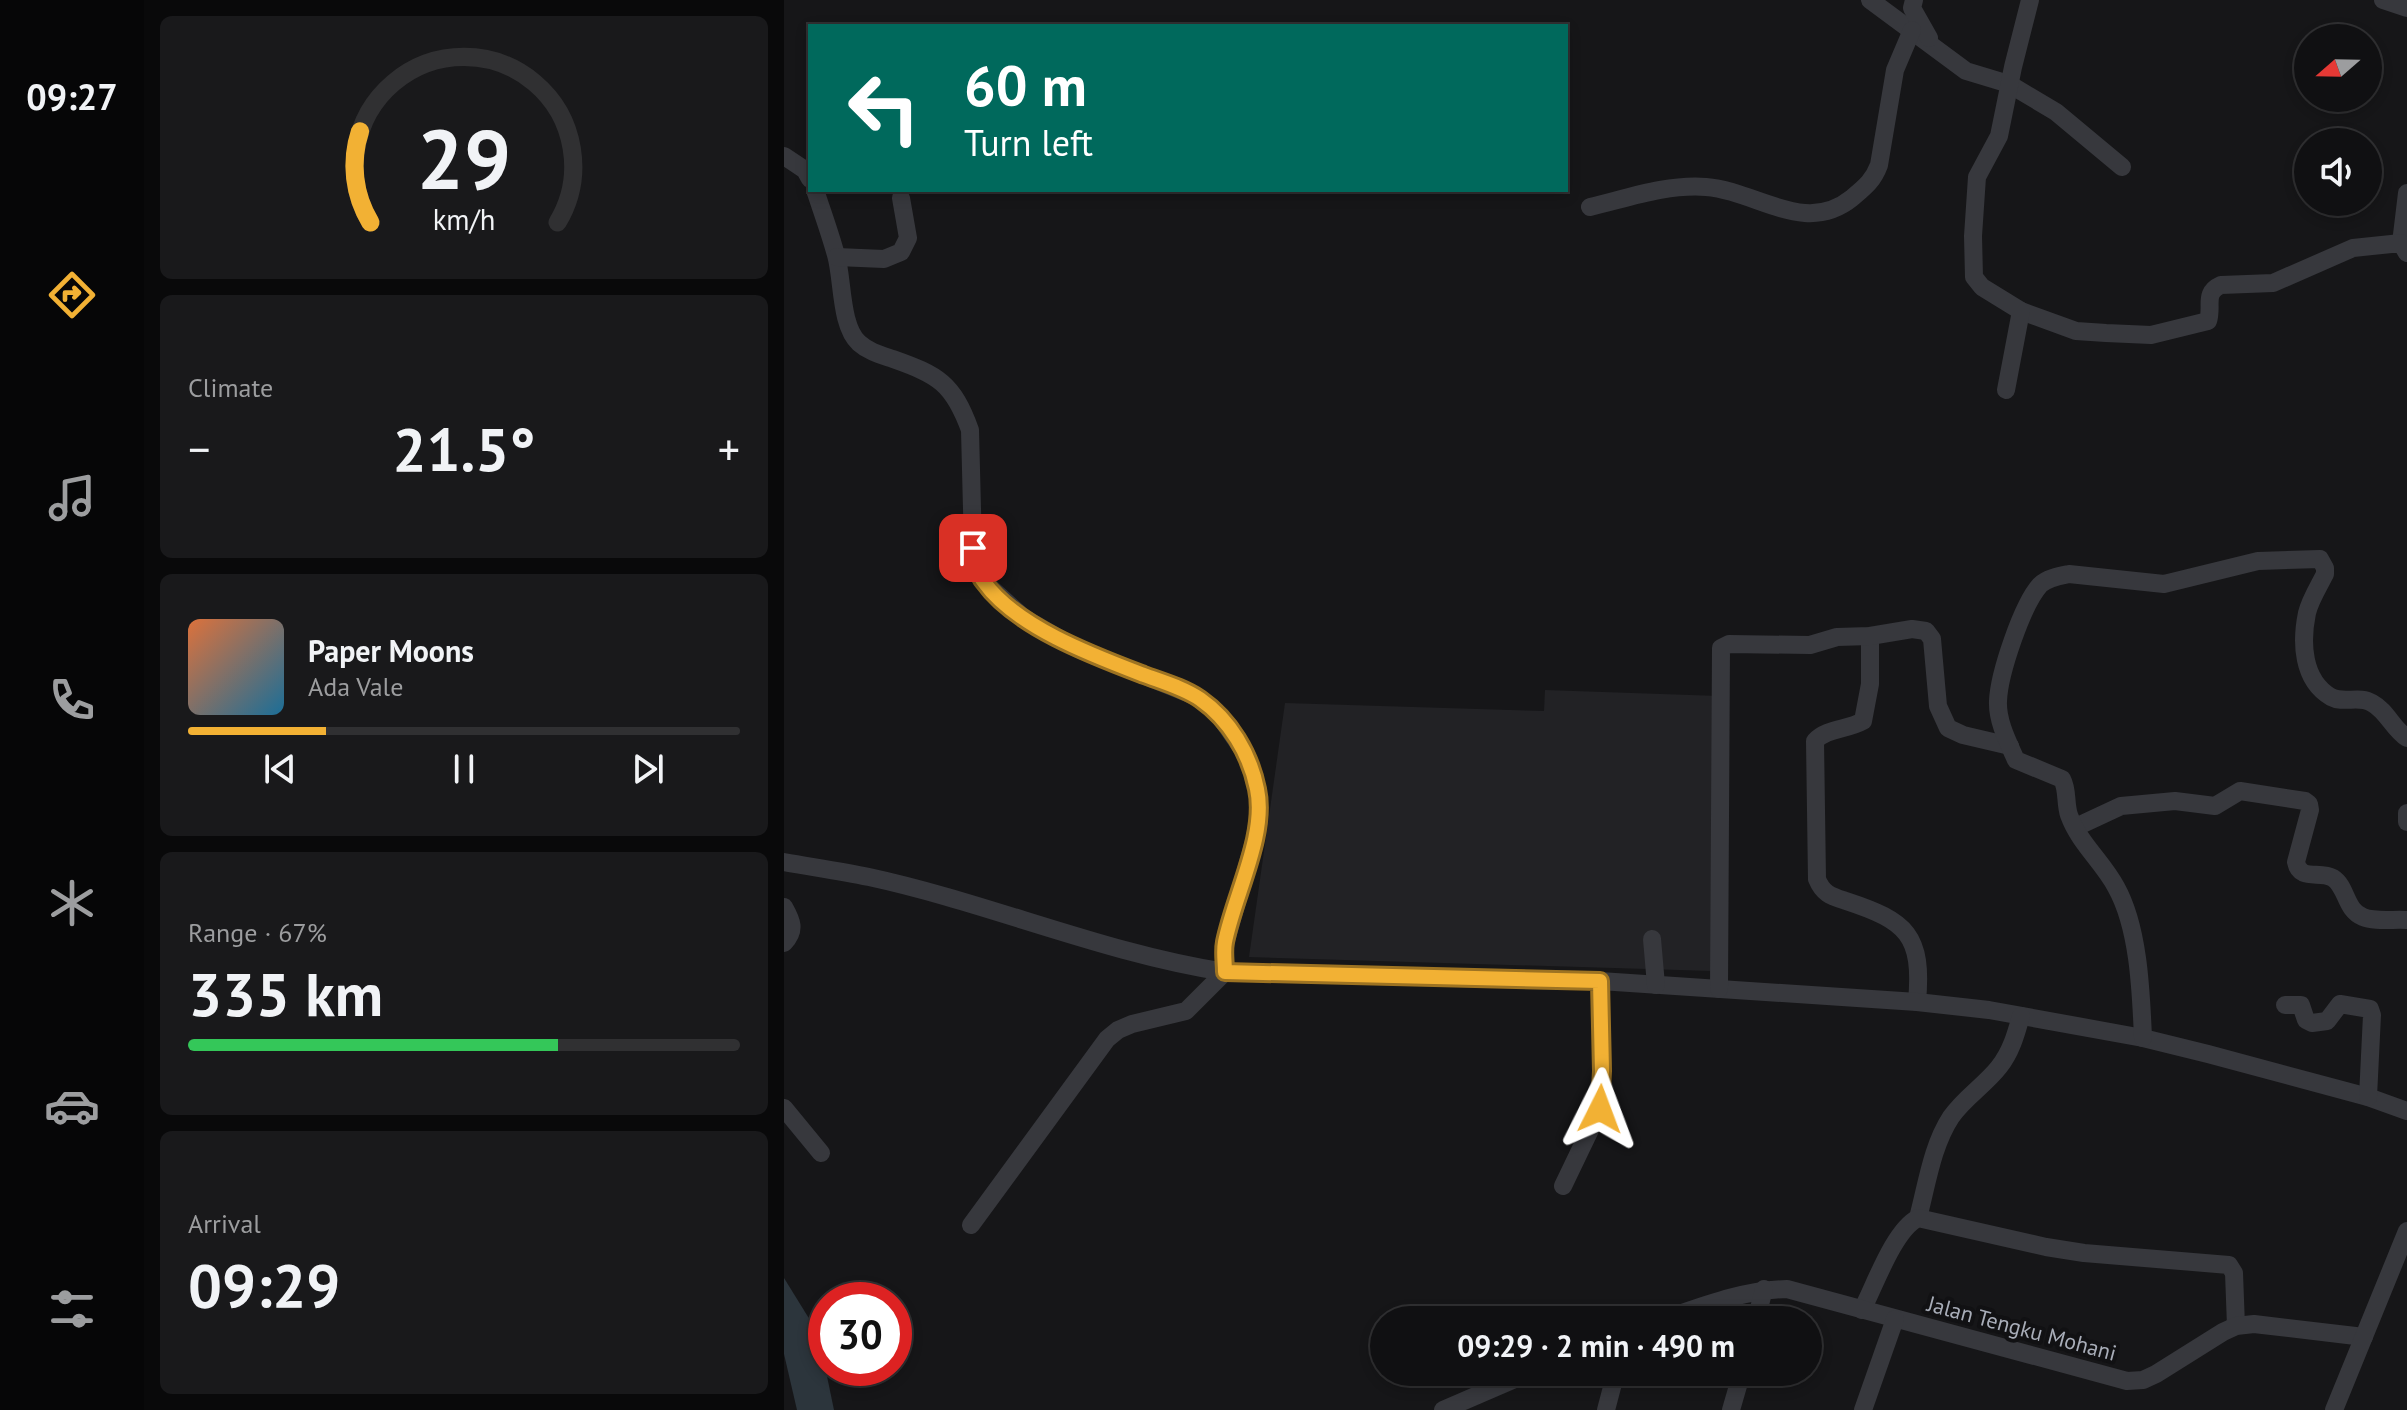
<!DOCTYPE html>
<meta charset="utf-8">
<style>
body{margin:0;font-family:"PT Sans",sans-serif;background:#19191b;color:#f1f3f6;height:100vh;display:flex;flex-direction:column;font-size:30px;white-space:nowrap}
*{box-sizing:border-box;margin:0}
p{font-size:26px;color:#9c9d9f}
.icon{flex:none;width:44px;height:44px;fill:none;stroke:currentColor;stroke-width:2;stroke-linecap:round;stroke-linejoin:round}
.map{position:relative;flex:1;overflow:hidden}
.sheet{display:flex;flex-direction:column;gap:16px;padding:16px;background:#09090a;width:640px}
.sheet>*{flex:none}
.hud{position:absolute;left:24px;top:24px;width:760px;height:168px;border-radius:0px;box-shadow:0 4px 12px #0003,0 0 0 2px #303032;background:#00695c;color:#fff;overflow:hidden}
.needle{width:52px;rotate:250deg}
.buttons{position:absolute;left:1510px;top:24px;display:grid;gap:16px}
.buttons a{display:grid;place-items:center;width:88px;height:88px;border-radius:50%;background:#101012;box-shadow:0 4px 12px #0003,0 0 0 2px #303032;font-size:40px}
.speed{position:absolute;left:24px;top:1282px;display:flex;gap:16px;font-size:40px;font-weight:700;text-align:center}
.speed>*{display:grid;place-content:center;width:104px;height:104px;border-radius:50%;background:#101012;box-shadow:0 4px 12px #0003,0 0 0 2px #303032;line-height:1}
.speed .limit{border:12px solid #d22;background:#fff;color:#111}
.pin{position:absolute;display:grid;place-items:center;width:68px;height:68px;color:#fff;margin:-34px;border-radius:16px;box-shadow:0 4px 12px #0006}
.me{position:absolute;width:88px;margin:-44px;rotate:3deg;stroke-linejoin:round;filter:drop-shadow(0 0 6px #0008)}
.turn{display:flex;align-items:center;gap:28px;height:168px;padding:0 24px;font-size:36px}
.turn .icon{width:104px;height:104px;stroke-width:2.5}
.turn b{display:block;font-size:56px;line-height:68px}
.big{font-size:60px;font-weight:600;line-height:1.1}
.sheet .widget{flex:1;display:flex;flex-direction:column;justify-content:center;gap:12px;min-width:0;padding:0 28px;border-radius:12px;background:#19191b}
.sheet .dial{align-items:center;gap:0}
.dial svg{height:208px;overflow:visible;fill:none;stroke:#303032;stroke-width:7;stroke-linecap:round;text-anchor:middle}
.dial text{fill:#f1f3f6;stroke:none}
.song{display:flex;align-items:center;gap:24px}
.cover{width:96px;height:96px;border-radius:12px;background:linear-gradient(135deg,hsl(20 70% 55%),hsl(200 70% 35%))}
.played{height:8px;border-radius:4px;background:linear-gradient(90deg,#f2b134 25%,#303032 25%)}
.keys{display:flex;justify-content:space-around;direction:ltr}
.heat{display:flex;justify-content:space-between;align-items:center;font-size:44px;direction:ltr}
.charge{height:12px;border-radius:6px;background:linear-gradient(90deg,#34c759 67%,#303032 0)}
.trip{position:absolute;left:586px;top:1306px;width:452px;height:80px;border-radius:40px;background:#101012;box-shadow:0 4px 12px #0003,0 0 0 2px #303032;font-weight:600;line-height:80px;text-align:center}
main{display:flex;flex:1;min-height:0}
.dock{display:flex;flex-direction:column;width:144px;justify-content:space-around;align-items:center;background:#060607;color:#9c9d9f}
.dock .icon{width:56px;height:56px}
.dock .current{color:#f2b134}
.dock b{font-size:36px;color:#f1f3f6}
.map>svg:first-child{display:block}
.built{fill:#222225}
.water{fill:#2c353c}
.lines{fill:none;stroke-linecap:round;stroke-linejoin:round}
.minor{stroke:#37383d;stroke-width:18}
.route-casing{stroke:#9d7322;stroke-width:20}
.route{stroke:#f2b134;stroke-width:14}
.labels{text-anchor:middle;dominant-baseline:central;stroke-width:8;stroke-linejoin:round;paint-order:stroke}
.street-label{font-size:22px;fill:#a8adb8;stroke:#111113}
</style>
<main>
<nav class="dock">
<b>09:27</b>
<svg class="icon current" aria-label="directions" viewBox="0 0 24 24"><path d="M12 3l9 9-9 9-9-9zM9 14v-3h6M13 9l2 2-2 2"/></svg>
<svg class="icon" aria-label="music" viewBox="0 0 24 24"><path d="M9 18V5l10-2v13"/><circle cx="6" cy="18" r="3"/><circle cx="16" cy="16" r="3"/></svg>
<svg class="icon" aria-label="phone" viewBox="0 0 24 24"><path d="M5 4h4l2 5-3 2q2 4 5 5l2-3 5 2v4C11 20 4 13 5 4z"/></svg>
<svg class="icon" aria-label="climate" viewBox="0 0 24 24"><path d="M12 3v18M4 7l16 10M4 17L20 7"/></svg>
<svg class="icon" aria-label="car" viewBox="0 0 24 24"><path d="M5 17H2v-5l4-1 3-4h7l3 4 3 1v5h-3M9 17h6M6 11h13"/><circle cx="7" cy="17" r="2"/><circle cx="17" cy="17" r="2"/></svg>
<svg class="icon" aria-label="filters" viewBox="0 0 24 24"><path d="M4 7h16M4 17h16"/><circle cx="9" cy="7" r="2"/><circle cx="15" cy="17" r="2"/></svg>
</nav>
<section class="sheet">
<div class="widget dial"><svg viewBox="0 0 100 80">
<path d="M14 69A42 42 0 1 1 86 69"/>
<path d="M14 69A42 42 0 0 1 10 34" stroke="#f2b134"/>
<text x="50" y="56" font-size="32" font-weight="700">29</text>
<text x="50" y="72" font-size="11">km/h</text>
</svg></div>
<div class="widget"><p>Climate</p>
<div class="heat"><a>−</a><b class="big">21.5°</b><a>+</a></div>
</div>
<div class="widget">
<div class="song"><i class="cover"></i><div><b>Paper Moons</b><p>Ada Vale</p></div></div>
<div class="played"></div>
<div class="keys"><svg class="icon" aria-label="previous" viewBox="0 0 24 24"><path d="M18 5L8 12l10 7zM5 5v14"/></svg><svg class="icon" aria-label="pause" viewBox="0 0 24 24"><path d="M8 5v14M16 5v14"/></svg><svg class="icon" aria-label="next" viewBox="0 0 24 24"><path d="M6 5l10 7-10 7zM19 5v14"/></svg></div>
</div>
<div class="widget"><p>Range · 67%</p><b class="big">335 km</b><div class="charge"></div></div>
<div class="widget"><p>Arrival</p><b class="big">09:29</b></div>
</section>
<div class="map">
<svg width="1623" height="1410" viewBox="0 0 1623 1410">
<rect width="100%" height="100%" fill="#161618"/>
<polygon class="built" points="761,690 935,696 928,971 465,957 501,703 760,711"/>
<polygon class="water" points="0,1278 34,1333 50,1410 13,1410 0,1354"/>
<g class="lines">
<g class="minor">
<polyline points="1086,0 1182,71 1225,84 1272,112 1338,167"/>
<polyline points="1130,0 1128,8 1145,38"/>
<polyline points="1599,0 1623,8"/>
<polyline points="0,156 21,170 26,179"/>
<path d="M31,190C38,211 46,233 52,255C59,279 56,326 75,343C85,352 97,355 109,359C154,375 169,383 186,430L189,548L193,567L199,581L240,618L294,649L413,697L432,711L463,756L474,793L475,813L471,838L441,944V972L402,1011L348,1024L334,1030L323,1039L187,1225"/>
<path d="M806,207C844,198 883,184 922,187C973,191 1021,236 1068,198C1081,187 1089,181 1095,165L1111,70L1128,30"/>
<polyline points="1617,243 1623,193"/>
<polyline points="53,257 100,259 117,252 124,238 117,198"/>
<path d="M1237,311L1292,331L1322,333L1367,335L1424,321C1429,306 1419,293 1437,285L1489,283L1569,248L1617,243L1623,253"/>
<polyline points="1222,390 1237,311 1198,287 1190,277 1189,236 1193,177 1215,136 1229,67 1246,0"/>
<path d="M1086,636V684L1079,721C1063,730 1043,728 1031,741L1033,879C1039,894 1047,896 1062,901C1123,921 1139,935 1133,1002"/>
<polyline points="1623,813 1623,822"/>
<path d="M1292,827L1337,806L1391,801L1431,806L1456,791L1521,801L1525,804L1526,810L1512,862C1516,882 1536,870 1549,878C1563,887 1561,910 1579,917C1590,922 1610,919 1623,920"/>
<path d="M0,862C28,867 57,871 85,877C205,903 319,953 441,972L816,981L1133,1002L1205,1010L1359,1038L1424,1054L1584,1097L1623,1111"/>
<path d="M0,907C8,921 12,930 0,943"/>
<polyline points="868,939 872,985"/>
<polyline points="935,989 937,648 945,644 1026,645 1053,637 1086,636 1128,629 1142,631 1148,639 1154,706 1164,728 1179,735 1226,746"/>
<polyline points="1501,1005 1517,1005 1522,1020 1528,1023 1543,1021 1556,1004 1586,1009 1588,1015 1584,1097"/>
<path d="M1359,1038C1357,992 1355,928 1332,887C1319,862 1295,843 1285,815C1281,803 1284,790 1278,779L1232,760C1224,742 1213,721 1214,701C1215,674 1238,605 1256,585C1263,578 1275,576 1285,574L1380,584L1474,561L1536,559L1541,568V574C1535,586 1526,600 1523,613C1517,642 1518,680 1547,697C1560,704 1575,695 1588,703C1603,711 1609,729 1623,738"/>
<polyline points="0,1108 37,1153"/>
<polyline points="779,1186 816,1109 818,1071 816,981"/>
<path d="M1134,1218C1143,1184 1148,1146 1167,1117C1180,1098 1201,1085 1215,1067C1227,1052 1232,1034 1237,1016"/>
<path d="M1078,1310C1091,1285 1110,1230 1134,1218L1262,1247L1300,1253L1445,1265L1450,1273L1452,1326"/>
<path d="M878,1320C919,1306 959,1290 1003,1289L1343,1381L1359,1380L1372,1374L1439,1332L1452,1326L1470,1324L1580,1337"/>
<polyline points="972,1320 980,1289"/>
<polyline points="659,1410 747,1372"/>
<polyline points="822,1410 832,1372"/>
<polyline points="947,1410 958,1372"/>
<polyline points="1079,1410 1111,1319"/>
<polyline points="1550,1410 1623,1231"/>
</g>
</g>
<g class="lines">
<defs>
<path id="route" d="M189,548C191,559 192,572 200,582C232,627 310,656 360,675C379,682 400,688 416,699C446,720 466,754 473,789C483,835 450,896 441,942C439,952 441,962 441,972L816,981L818,1071L816,1109"/>
</defs>
<use href="#route" class="route-casing"/>
<use href="#route" class="route"/>
</g>
<g class="labels">
<g class="street-label">
<text transform="translate(1238 1328) rotate(15)">Jalan Tengku Mohani</text>
</g>
</g>
</svg>
<div class="buttons">
<a><svg class="needle" viewBox="-14 -14 28 28"><path d="M0-13l5 13h-10z" fill="#e53935"/><path d="M0 13l5-13h-10z" fill="#9c9d9f"/></svg></a>
<a><svg class="icon" aria-label="sound" viewBox="0 0 24 24"><path d="M4 9h4l5-4v14l-5-4H4zM17 9q2 3 0 6"/></svg></a>
</div>
<div class="speed"><div class="limit">30</div></div>
<div class="pin" style="left:189px;top:548px;background:#d93025"><svg class="icon" aria-label="arrive" viewBox="0 0 24 24"><path d="M6 21V4h12l-3 4 3 4H6"/></svg></div>
<svg class="me" style="left:816px;top:1109px" viewBox="-20 -20 40 40"><path d="M0-17L14 15 0 8-14 15z" fill="#f2b134" stroke="#fff" stroke-width="4"/></svg>
<div class="trip">09:29 · 2 min · 490 m</div>
<div class="hud">
<div class="turn"><svg class="icon" aria-label="left" viewBox="0 0 24 24"><path d="M17 20v-9H6M10 6l-5 5 5 5"/></svg><div><b>60 m</b>Turn left</div></div>
</div>
</div>
</main>
